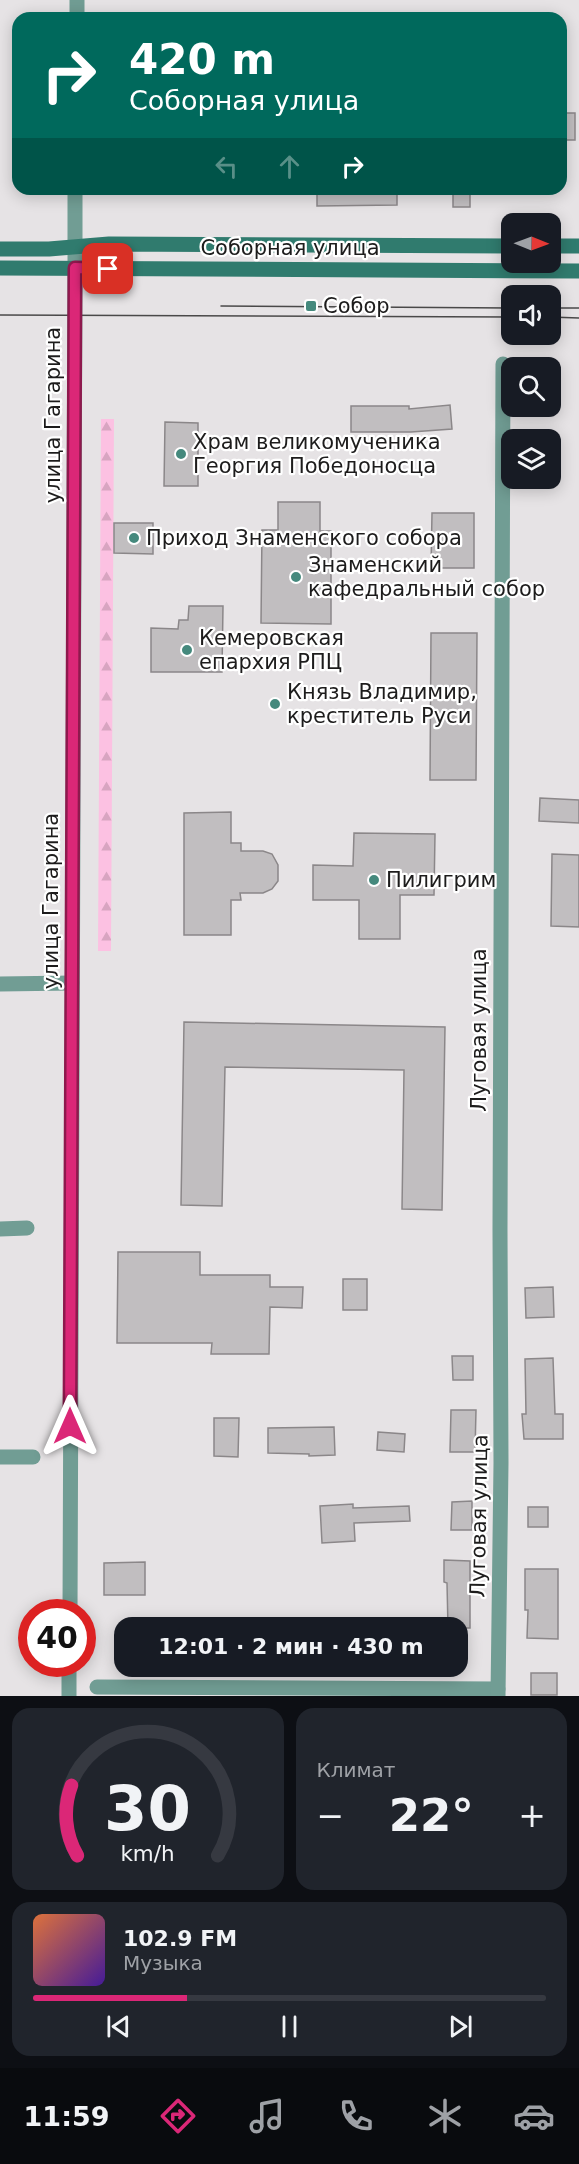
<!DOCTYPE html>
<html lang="ru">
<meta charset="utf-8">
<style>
body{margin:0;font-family:"DejaVu Sans",sans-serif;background:#20242c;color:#f1f3f6;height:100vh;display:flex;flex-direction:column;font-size:22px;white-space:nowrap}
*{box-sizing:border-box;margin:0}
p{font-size:20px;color:#9ea1a6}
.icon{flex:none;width:33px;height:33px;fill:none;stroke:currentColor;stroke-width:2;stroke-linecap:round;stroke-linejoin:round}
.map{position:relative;height:1696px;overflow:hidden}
.side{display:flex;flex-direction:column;gap:12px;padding:12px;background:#0d0f14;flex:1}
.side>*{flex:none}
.top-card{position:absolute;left:12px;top:12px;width:555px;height:183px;border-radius:18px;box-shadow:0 3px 15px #0003;background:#00695c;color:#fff;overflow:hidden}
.needle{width:39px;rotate:91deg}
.buttons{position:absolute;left:501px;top:213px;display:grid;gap:12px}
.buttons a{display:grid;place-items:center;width:60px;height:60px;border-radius:12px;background:#171b24;box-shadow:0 3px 15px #0003;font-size:30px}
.speed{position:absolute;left:18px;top:1599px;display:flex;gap:12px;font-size:30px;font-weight:700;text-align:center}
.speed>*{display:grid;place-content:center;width:78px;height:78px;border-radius:50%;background:#171b24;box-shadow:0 3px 15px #0003;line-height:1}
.speed .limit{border:9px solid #d22;background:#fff;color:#111}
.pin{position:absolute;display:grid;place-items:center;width:51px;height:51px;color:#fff;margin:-26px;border-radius:12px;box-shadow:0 3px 9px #0006}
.me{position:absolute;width:66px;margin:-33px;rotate:0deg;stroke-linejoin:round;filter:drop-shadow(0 0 4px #0008)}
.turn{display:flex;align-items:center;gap:21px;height:126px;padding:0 18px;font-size:27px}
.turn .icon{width:78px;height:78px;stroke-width:2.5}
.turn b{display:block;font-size:42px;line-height:51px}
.lanes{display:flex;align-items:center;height:57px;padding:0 18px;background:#0003;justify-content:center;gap:30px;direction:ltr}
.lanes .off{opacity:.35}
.big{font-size:45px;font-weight:700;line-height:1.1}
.side .widget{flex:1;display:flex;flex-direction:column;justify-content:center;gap:9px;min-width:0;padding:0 21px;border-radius:18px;background:#20242c}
.side .dial{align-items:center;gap:0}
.dial svg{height:156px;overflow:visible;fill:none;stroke:#363941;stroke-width:7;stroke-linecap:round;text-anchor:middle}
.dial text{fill:#f1f3f6;stroke:none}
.song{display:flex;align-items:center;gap:18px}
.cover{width:72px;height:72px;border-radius:9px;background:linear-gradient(135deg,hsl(20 70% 55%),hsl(260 70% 35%))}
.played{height:6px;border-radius:3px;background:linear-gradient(90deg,#db2777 30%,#363941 30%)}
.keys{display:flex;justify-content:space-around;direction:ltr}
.heat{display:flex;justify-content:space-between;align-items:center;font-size:33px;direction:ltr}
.side .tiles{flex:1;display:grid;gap:12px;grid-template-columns:1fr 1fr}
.widget:last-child{grid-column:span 2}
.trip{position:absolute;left:114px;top:1617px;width:354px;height:60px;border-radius:18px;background:#171b24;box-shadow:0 3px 15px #0003;font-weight:700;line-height:60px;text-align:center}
.tab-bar{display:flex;height:96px;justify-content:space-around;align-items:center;background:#090b0e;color:#9ea1a6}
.tab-bar .icon{width:42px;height:42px}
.tab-bar .current{color:#db2777}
.tab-bar b{font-size:27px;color:#f1f3f6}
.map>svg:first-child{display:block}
.forest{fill:url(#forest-firs)}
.building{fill:#c1bec0;stroke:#8b8789;stroke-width:1.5}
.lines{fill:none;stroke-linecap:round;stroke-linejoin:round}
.minor{stroke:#719d94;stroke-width:15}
.tertiary{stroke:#719d94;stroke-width:15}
.secondary{stroke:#307b6e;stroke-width:15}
.tram{stroke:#4a4949;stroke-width:1.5}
.route-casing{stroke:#8e194d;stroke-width:15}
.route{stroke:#db2777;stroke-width:10}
.poi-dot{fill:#45897d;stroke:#fff;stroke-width:2}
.labels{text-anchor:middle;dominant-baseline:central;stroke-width:4.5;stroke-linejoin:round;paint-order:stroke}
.street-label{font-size:21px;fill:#1d1c1c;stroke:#fff}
.poi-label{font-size:21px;fill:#1d1c1c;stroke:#fff;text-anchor:start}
</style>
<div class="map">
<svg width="579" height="1696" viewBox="0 0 579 1696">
<defs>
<pattern id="forest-firs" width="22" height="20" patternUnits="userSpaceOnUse" patternTransform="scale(1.5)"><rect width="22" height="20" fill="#fcc1e2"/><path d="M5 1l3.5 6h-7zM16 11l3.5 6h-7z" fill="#d8a5c1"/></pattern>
</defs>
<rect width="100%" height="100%" fill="#e6e3e5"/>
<polygon class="forest" points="101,419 114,419 111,951 98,951"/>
<g class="building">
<rect x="561" y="113" width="14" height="27"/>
<polygon points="317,189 397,189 397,205 317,206"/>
<rect x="453" y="189" width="17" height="18"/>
<polygon points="450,405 452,429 411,432 351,432 351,406 409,406 409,409"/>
<polygon points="165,422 198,423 198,486 164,486"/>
<polygon points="278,502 320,502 320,531 331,531 331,624 261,623 262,530 278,530"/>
<polygon points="432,513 474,513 474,568 431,568"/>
<polygon points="114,523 153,523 153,554 114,553"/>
<polygon points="189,606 223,606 222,672 151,672 151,628 178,629 179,620 188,620"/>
<polygon points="431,633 477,633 476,780 430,780"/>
<polygon points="540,798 579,800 579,823 539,821"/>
<polygon points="231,812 231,843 241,843 241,851 263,851 272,854 278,865 278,881 272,889 263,893 240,893 241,900 231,900 231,935 184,935 184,813"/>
<polygon points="354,833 435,834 434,895 400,895 400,939 359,939 359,900 313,900 313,865 353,866"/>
<polygon points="552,854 579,855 579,927 551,926"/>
<polygon points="184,1022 445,1027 442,1210 402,1209 404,1070 225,1067 222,1206 181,1205"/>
<polygon points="118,1252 200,1252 200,1275 270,1275 270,1287 303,1287 302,1308 270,1307 269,1354 211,1354 212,1343 117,1343"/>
<rect x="343" y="1279" width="24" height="31"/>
<polygon points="553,1287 554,1317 526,1318 525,1288"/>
<polygon points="452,1356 473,1356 473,1380 453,1380"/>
<polygon points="553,1358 555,1414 563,1414 563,1439 524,1439 522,1414 526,1414 525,1359"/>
<polygon points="451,1410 476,1410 475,1452 450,1452"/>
<polygon points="214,1418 239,1418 238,1457 214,1456"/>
<polygon points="334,1427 335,1455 309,1456 309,1454 268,1453 268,1428"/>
<polygon points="378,1432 405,1434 404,1452 377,1450"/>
<polygon points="472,1501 472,1530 451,1530 452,1502"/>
<polygon points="353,1504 353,1508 409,1506 410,1521 354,1523 355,1541 322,1543 320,1506"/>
<rect x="528" y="1507" width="20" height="20"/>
<polygon points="444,1560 470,1561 470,1628 448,1628 447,1583 444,1582"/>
<polygon points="145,1562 145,1595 104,1595 104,1563"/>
<polygon points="525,1569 558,1569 558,1639 527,1638 528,1610 525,1610"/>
<rect x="531" y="1673" width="26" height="22"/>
</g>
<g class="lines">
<g class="minor">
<polyline points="77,18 77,0"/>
<polyline points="75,268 75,189"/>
<polyline points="0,984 72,983"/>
<polyline points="0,1229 27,1228"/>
<polyline points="0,1457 33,1457"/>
<polyline points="97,1687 498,1689"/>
<polyline points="498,1696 501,1463 500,1230 503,364"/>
</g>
<g class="tertiary">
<polyline points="70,1612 75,268"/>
<polyline points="69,1696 69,1664"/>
</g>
<g class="secondary">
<polyline points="550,246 579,246"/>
<polyline points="0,249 49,249 109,244 512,246"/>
<polyline points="0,268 579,271"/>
</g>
<g class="tram">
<polyline points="221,306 512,308"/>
<polyline points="550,308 579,308"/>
<polyline points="0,315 512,317"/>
<polyline points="550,317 579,318"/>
</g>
</g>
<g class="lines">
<defs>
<polyline id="route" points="70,1426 75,268 108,269"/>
</defs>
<use href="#route" class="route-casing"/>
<use href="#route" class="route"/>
</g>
<g class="poi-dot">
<rect x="305" y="300" width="12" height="12" rx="3"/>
<circle cx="181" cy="454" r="6"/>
<circle cx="134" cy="538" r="6"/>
<circle cx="296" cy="577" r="6"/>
<circle cx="187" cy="650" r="6"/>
<circle cx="275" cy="704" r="6"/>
<circle cx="374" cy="880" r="6"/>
</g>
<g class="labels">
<g class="street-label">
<text x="290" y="248">Соборная улица</text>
<text transform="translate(53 415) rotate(-90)">улица Гагарина</text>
<text transform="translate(51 901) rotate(-90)">улица Гагарина</text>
<text transform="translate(479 1030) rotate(-90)">Луговая улица</text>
<text transform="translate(479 1516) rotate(-89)">Луговая улица</text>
</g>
<g class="poi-label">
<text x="323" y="306">Собор</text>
<text x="193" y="442">Храм великомученика<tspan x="193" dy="24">Георгия Победоносца</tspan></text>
<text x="146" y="538">Приход Знаменского собора</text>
<text x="308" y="565">Знаменский<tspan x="308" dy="24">кафедральный собор</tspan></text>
<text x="199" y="638">Кемеровская<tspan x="199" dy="24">епархия РПЦ</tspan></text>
<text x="287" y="692">Князь Владимир,<tspan x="287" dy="24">креститель Руси</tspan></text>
<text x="386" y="880">Пилигрим</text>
</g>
</g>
</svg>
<div class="buttons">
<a><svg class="needle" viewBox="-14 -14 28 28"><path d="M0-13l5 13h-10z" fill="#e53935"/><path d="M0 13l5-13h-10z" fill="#9ea1a6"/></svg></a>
<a><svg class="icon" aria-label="sound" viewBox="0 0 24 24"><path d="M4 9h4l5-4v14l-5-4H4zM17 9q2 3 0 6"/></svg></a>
<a><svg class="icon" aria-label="search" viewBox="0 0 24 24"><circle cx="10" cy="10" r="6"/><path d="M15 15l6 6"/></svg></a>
<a><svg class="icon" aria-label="layers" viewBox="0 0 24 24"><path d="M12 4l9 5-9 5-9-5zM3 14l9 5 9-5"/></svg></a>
</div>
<div class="speed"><div class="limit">40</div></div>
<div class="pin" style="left:108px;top:269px;background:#d93025"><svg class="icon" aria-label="arrive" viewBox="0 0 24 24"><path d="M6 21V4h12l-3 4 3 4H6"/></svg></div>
<svg class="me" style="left:70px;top:1426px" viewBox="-20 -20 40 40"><path d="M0-17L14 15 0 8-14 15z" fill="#db2777" stroke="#fff" stroke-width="4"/></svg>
<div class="trip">12:01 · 2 мин · 430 m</div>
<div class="top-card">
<div class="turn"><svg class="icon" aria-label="right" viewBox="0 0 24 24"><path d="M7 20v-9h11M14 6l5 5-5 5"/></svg><div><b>420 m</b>Соборная улица</div></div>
<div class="lanes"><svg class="icon off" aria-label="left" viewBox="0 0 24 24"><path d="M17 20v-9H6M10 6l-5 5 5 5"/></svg><svg class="icon off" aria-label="ahead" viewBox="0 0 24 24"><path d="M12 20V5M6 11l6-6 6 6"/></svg><svg class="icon" aria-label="right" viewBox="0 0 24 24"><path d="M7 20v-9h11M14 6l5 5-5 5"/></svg></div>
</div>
</div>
<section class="side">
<div class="tiles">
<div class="widget dial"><svg viewBox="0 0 100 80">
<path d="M14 69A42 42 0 1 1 86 69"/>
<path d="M14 69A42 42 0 0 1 11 33" stroke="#db2777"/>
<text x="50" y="56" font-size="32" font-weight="700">30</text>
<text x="50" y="72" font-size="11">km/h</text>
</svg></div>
<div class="widget"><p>Климат</p>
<div class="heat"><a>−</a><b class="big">22°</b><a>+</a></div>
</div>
<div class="widget">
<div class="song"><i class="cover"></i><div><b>102.9 FM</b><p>Музыка</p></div></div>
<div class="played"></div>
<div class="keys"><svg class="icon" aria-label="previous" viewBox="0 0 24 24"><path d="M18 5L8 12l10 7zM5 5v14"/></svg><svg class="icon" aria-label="pause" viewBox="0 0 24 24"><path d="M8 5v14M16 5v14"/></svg><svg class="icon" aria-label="next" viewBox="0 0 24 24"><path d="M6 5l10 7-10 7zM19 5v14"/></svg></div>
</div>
</div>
</section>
<nav class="tab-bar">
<b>11:59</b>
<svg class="icon current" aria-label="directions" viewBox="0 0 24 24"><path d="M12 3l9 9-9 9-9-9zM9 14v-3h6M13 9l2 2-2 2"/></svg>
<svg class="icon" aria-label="music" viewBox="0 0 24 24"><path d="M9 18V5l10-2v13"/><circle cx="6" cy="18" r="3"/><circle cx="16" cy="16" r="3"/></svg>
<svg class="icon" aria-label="phone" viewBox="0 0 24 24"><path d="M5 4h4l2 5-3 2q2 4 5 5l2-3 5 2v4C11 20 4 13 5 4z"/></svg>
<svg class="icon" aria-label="climate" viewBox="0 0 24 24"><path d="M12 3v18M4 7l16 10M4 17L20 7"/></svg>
<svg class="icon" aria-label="car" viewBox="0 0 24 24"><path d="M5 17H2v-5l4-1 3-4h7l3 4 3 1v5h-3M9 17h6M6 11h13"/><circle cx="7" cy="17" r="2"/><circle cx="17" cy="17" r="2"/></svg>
</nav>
